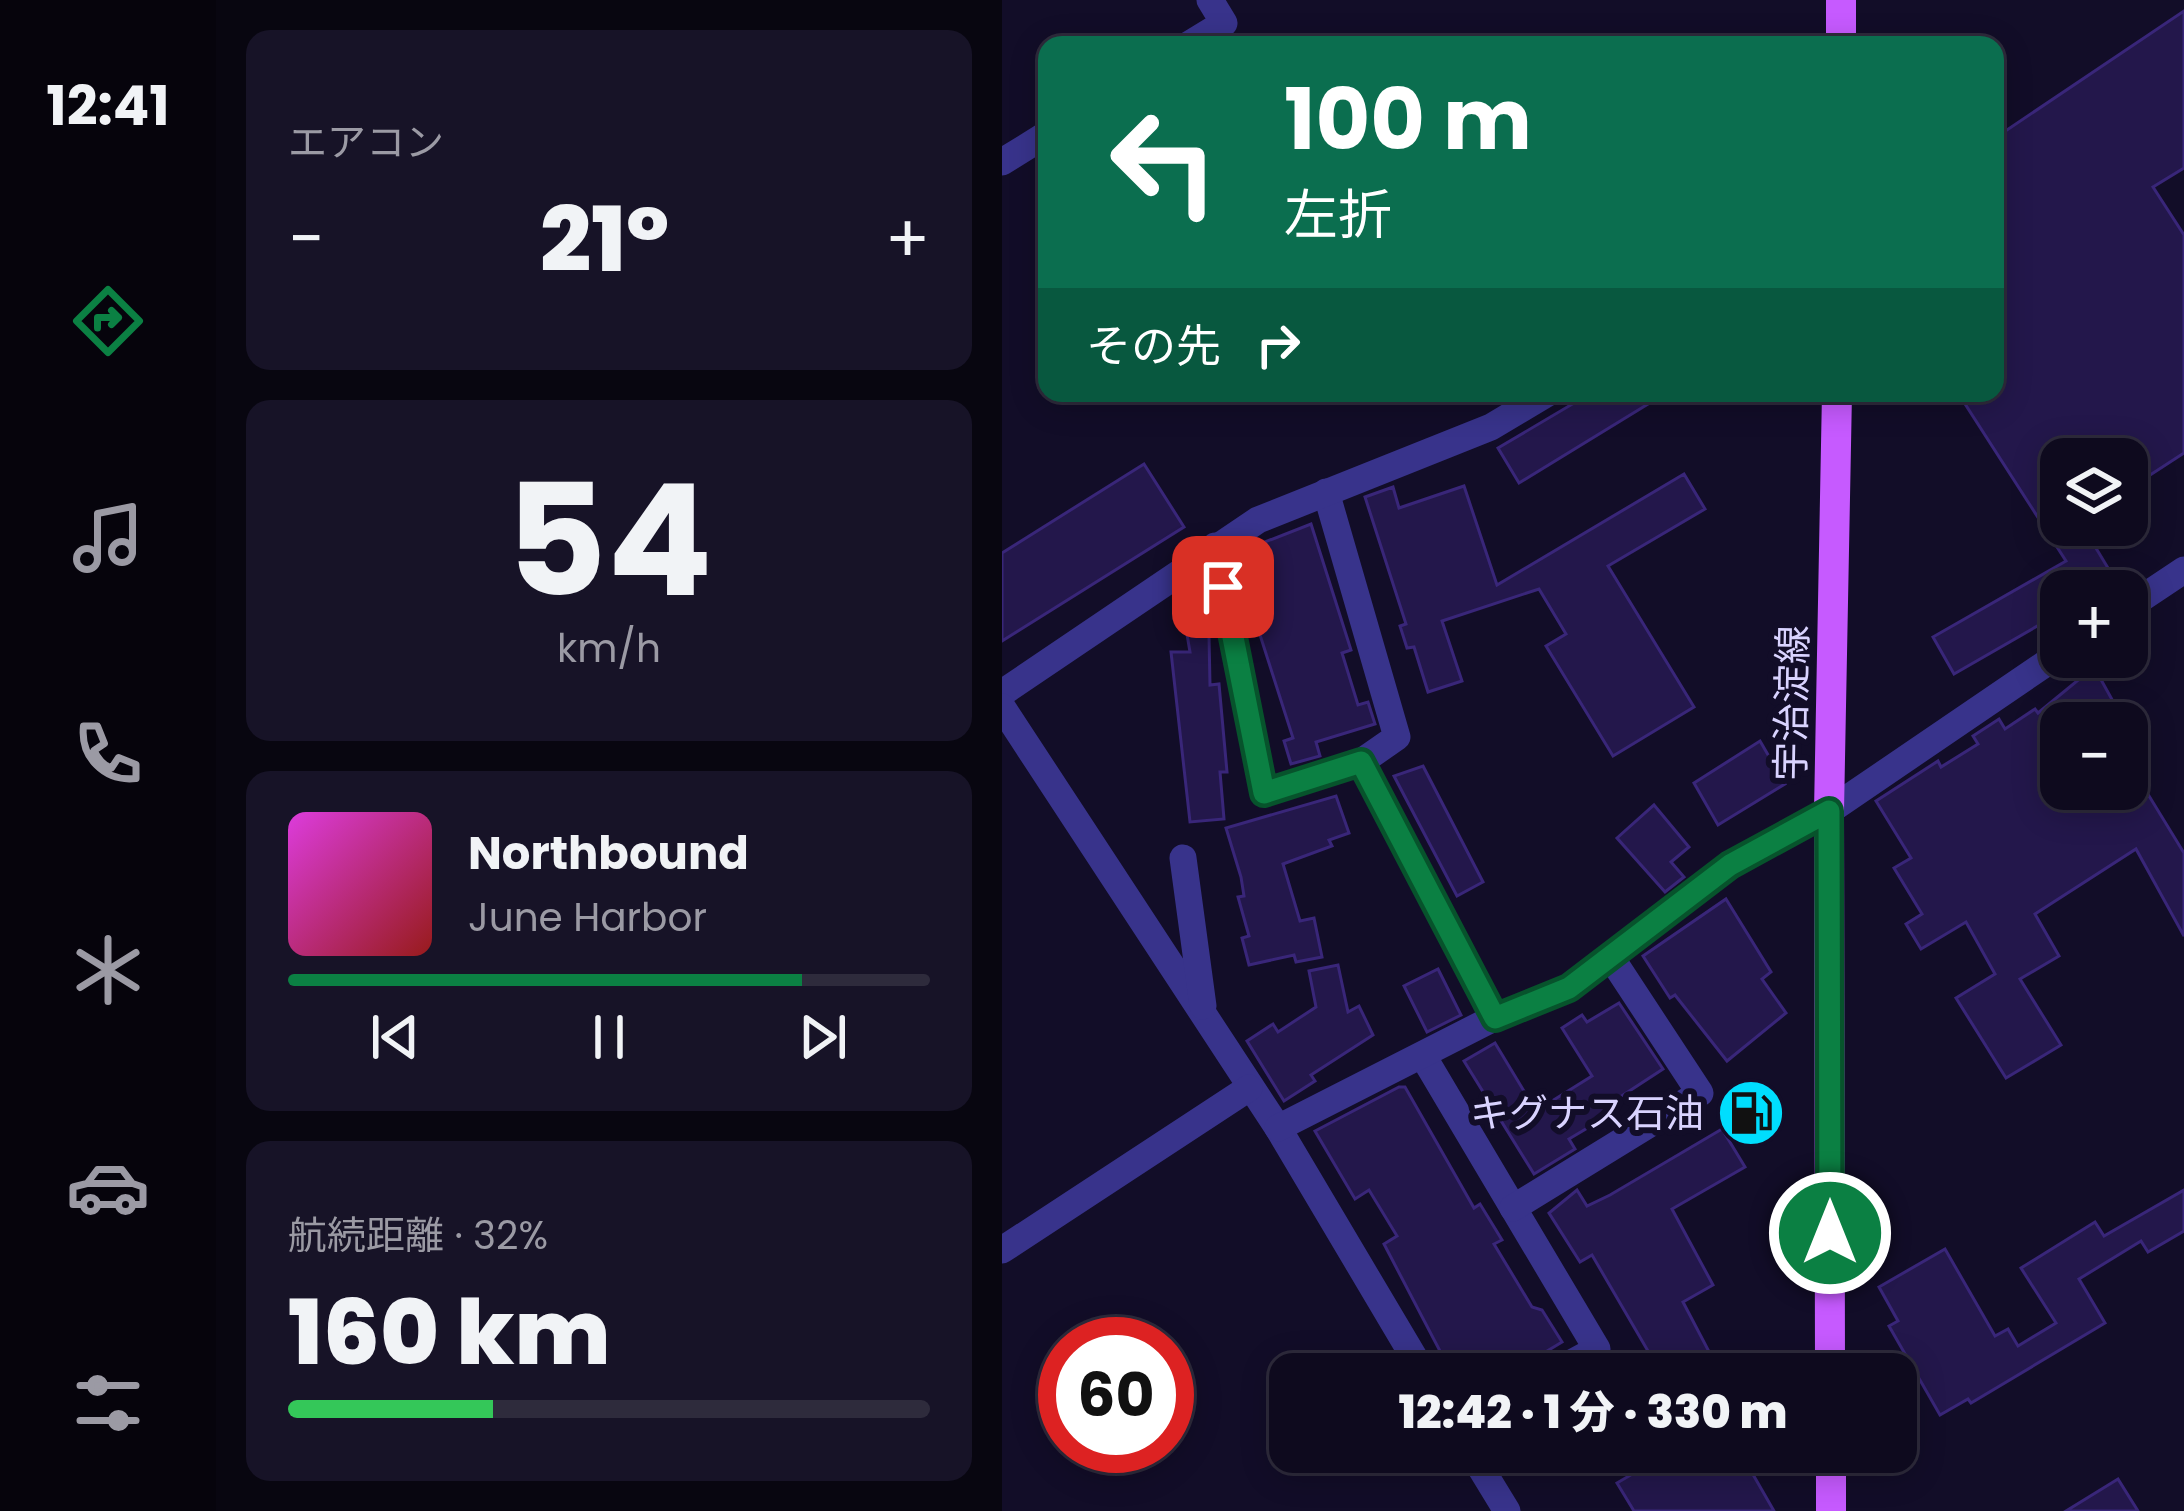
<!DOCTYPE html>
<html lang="ja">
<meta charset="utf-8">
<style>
body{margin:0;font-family:Poppins,"Noto Sans JP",sans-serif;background:#171327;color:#f1f3f6;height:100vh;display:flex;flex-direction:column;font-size:45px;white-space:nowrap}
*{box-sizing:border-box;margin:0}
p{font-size:39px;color:#9b9aa4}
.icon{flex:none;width:66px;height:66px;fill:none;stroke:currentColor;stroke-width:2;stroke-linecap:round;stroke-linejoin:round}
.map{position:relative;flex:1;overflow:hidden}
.side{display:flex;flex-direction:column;gap:30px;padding:30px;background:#080610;width:786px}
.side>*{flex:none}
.hud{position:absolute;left:36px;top:36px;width:966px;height:366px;border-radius:24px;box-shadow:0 6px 30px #0003,0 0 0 3px #2e2b3c;background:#0b6e4f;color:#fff;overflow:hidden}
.buttons{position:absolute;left:1038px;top:438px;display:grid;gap:24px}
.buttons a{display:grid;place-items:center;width:108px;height:108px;border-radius:24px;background:#0e0a1e;box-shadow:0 6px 30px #0003,0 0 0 3px #2e2b3c;font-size:60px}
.speed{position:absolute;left:36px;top:1317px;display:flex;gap:24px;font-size:60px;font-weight:700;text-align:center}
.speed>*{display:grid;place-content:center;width:156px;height:156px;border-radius:50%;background:#0e0a1e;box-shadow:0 6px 30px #0003,0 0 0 3px #2e2b3c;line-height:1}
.speed .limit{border:18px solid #d22;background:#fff;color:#111}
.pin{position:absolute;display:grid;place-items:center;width:102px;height:102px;color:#fff;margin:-51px;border-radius:24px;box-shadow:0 6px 18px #0006}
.me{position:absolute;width:132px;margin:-66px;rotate:0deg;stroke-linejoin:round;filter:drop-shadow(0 0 9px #0008)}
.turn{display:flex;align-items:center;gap:42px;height:252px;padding:0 48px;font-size:54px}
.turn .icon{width:156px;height:156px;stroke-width:2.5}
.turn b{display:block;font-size:84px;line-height:102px}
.then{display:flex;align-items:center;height:114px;padding:0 48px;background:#0003;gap:24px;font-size:45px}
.big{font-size:90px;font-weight:800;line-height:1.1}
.side .tile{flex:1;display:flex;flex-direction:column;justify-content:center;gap:18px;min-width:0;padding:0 42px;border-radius:24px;background:#171327}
.side .dial{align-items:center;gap:0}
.dial b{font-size:156px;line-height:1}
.song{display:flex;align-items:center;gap:36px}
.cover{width:144px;height:144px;border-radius:18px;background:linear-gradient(135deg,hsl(300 70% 55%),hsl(0 70% 35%))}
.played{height:12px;border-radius:6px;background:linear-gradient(90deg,#0b8043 80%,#2e2b3c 80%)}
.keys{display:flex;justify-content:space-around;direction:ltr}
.heat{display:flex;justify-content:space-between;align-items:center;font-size:66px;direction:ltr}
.charge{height:18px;border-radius:9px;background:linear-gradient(90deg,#34c759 32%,#2e2b3c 0)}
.trip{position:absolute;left:267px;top:1353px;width:648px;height:120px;border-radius:24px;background:#0e0a1e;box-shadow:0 6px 30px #0003,0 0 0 3px #2e2b3c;font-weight:800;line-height:120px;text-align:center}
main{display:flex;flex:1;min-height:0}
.tabs{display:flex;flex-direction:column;width:216px;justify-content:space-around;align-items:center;background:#06040c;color:#9b9aa4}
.tabs .icon{width:84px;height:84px}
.tabs .selected{color:#0b8043}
.tabs b{font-size:54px;color:#f1f3f6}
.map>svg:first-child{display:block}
.building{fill:#23174b;stroke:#392679;stroke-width:3}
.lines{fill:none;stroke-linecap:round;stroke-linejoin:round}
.minor{stroke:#38338b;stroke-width:27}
.primary{stroke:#c65aff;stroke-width:30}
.route-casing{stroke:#07532c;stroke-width:30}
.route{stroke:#0b8043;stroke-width:21}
.labels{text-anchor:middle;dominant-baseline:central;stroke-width:12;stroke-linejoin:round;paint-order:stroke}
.street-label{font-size:39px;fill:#d9d3ff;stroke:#120d28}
.poi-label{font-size:39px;fill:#d9d3ff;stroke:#120d28;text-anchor:end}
</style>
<main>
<nav class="tabs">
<b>12:41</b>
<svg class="icon selected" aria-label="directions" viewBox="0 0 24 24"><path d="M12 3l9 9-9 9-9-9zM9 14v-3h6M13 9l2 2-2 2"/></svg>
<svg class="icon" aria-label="music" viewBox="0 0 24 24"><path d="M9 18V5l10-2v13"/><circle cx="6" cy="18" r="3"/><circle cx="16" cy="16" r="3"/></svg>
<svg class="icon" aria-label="phone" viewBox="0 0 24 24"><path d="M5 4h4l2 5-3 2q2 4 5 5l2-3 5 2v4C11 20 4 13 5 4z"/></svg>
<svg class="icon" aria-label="climate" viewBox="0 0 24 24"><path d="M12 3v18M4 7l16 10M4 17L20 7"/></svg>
<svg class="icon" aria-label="car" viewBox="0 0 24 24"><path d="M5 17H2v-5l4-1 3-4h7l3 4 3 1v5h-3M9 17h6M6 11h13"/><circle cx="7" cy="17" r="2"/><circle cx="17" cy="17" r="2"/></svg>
<svg class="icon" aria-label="filters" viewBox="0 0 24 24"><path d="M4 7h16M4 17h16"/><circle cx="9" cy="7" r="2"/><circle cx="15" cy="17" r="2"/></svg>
</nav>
<section class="side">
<div class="tile"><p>エアコン</p>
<div class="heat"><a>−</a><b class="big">21°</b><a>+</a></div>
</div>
<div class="tile dial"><b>54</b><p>km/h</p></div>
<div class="tile">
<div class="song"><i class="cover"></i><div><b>Northbound</b><p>June Harbor</p></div></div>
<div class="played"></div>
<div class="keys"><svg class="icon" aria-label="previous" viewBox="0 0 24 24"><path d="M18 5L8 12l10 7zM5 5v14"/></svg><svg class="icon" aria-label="pause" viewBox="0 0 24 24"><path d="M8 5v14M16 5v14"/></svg><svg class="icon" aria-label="next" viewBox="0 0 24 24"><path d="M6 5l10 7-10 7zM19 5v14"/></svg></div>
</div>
<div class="tile"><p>航続距離 · 32%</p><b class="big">160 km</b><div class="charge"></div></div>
</section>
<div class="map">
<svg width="1182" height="1511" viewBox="0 0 1182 1511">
<rect width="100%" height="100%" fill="#120d28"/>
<g class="building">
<polygon points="1182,11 1182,168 1151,187 1182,235 1182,453 1125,490 1125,459 1059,459 1059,525 1080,525 1109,573 1080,591 1059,591 1059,604 1048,611 1051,617 952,674 931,637 1064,561 956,393 993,393 993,138"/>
<polygon points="589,393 664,393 517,483 496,448"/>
<polygon points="142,464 182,527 0,641 0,553"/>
<polygon points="682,474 703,509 606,566 692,707 611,756 544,646 564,634 537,589 440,621 460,681 426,692 412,647 405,648 398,626 404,624 363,497 391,487 397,508 462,486 495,585"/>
<polygon points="309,524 349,650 340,653 356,705 366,702 373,724 314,742 318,756 289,764 282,741 291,738 235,563 243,560 245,549"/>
<polygon points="205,601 212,635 207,636 208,685 217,684 225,772 218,772 222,819 188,822 169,652 188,652 180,605"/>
<polygon points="1092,667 1123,723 1059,723 1059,789 1125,789 1125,760 1182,853 1182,936 1134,849 1033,914 1057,956 1018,979 1059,1045 1004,1078 954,998 993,974 964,922 919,949 904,924 920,914 892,868 909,858 874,801 936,761 939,767 976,744 971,736 997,719 1003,729 1033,709 1036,713"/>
<polygon points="758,741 783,784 716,825 692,783"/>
<polygon points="421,766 481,882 455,896 392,776"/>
<polygon points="334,796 347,833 327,840 330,846 281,864 298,921 312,918 320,957 294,962 292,955 247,965 240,938 247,936 236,897 242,896 239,877 224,828"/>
<polygon points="652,805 687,847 669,862 682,877 663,892 615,838"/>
<polygon points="724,899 769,972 760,979 784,1013 725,1061 673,995 668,998 641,956"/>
<polygon points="336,965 346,1012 357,1006 371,1035 309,1075 313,1081 282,1101 245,1041 271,1024 276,1032 314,1007 307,971"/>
<polygon points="436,969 459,1015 425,1032 402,986"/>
<polygon points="617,1003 661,1069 609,1103 614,1111 567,1139 573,1149 532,1174 462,1061 493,1043 534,1111 590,1076 560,1028 580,1015 585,1022"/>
<polygon points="397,1087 403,1087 472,1208 478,1204 500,1240 492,1244 530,1307 540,1310 560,1342 507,1374 450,1374 382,1244 395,1236 367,1190 353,1199 313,1131"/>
<polygon points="720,1129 743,1167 670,1209 711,1285 681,1302 713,1363 692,1374 608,1374 646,1351 590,1255 578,1262 547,1213 575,1190 585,1206 608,1195"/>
<polygon points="1182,1190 1182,1231 1146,1252 1139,1241 1077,1279 1103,1323 969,1403 966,1399 938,1415 887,1326 896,1321 877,1287 943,1249 993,1336 1006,1329 1016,1346 1054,1323 1019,1268 1093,1222 1102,1236"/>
<polygon points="668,1452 781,1452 749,1471 772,1511 632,1511 615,1483"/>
<polygon points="1116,1479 1136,1511 1064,1511"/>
</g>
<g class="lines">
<g class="minor">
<polyline points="186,45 222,23 208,0"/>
<polyline points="0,162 45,134"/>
<polyline points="324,492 395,737 359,762 492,1018"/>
<polyline points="213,546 262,793 359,762"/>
<polyline points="1125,608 1182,570"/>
<polyline points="0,693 256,520 489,427 546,393"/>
<polyline points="0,707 276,1128 422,1374"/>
<polyline points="181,858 201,1006"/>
<polyline points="421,1056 595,1349 549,1374"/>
<polyline points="276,1128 492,1018 567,988 728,865 827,811 1059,653"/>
<polyline points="511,1208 698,1093 608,956"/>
<polyline points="0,1250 247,1088"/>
<polyline points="469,1452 505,1511"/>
</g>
<g class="primary">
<polyline points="839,45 839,0"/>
<polyline points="828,1374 827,811 835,393"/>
<polyline points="829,1452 829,1511"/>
</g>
</g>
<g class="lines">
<defs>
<polyline id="route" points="221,587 262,793 359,762 493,1018 567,988 728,865 827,811 828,1233"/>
</defs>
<use href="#route" class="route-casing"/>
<use href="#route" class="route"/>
</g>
<defs>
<symbol id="fuel-disc" viewBox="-11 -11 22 22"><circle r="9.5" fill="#00defe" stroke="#120d28"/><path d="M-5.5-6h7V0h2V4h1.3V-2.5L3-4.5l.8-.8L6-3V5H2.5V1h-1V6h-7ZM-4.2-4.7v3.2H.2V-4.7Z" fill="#111"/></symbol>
</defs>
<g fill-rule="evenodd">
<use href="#fuel-disc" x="711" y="1075" width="76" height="76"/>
</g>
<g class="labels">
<g class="street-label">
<text transform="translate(790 703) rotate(-89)">宇治淀線</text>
</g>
<g class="poi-label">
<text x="702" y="1113">キグナス石油</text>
</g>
</g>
</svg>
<div class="buttons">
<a><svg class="icon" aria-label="layers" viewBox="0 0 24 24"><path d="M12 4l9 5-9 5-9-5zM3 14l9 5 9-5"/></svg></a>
<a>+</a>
<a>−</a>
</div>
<div class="speed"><div class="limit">60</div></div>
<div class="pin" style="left:221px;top:587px;background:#d93025"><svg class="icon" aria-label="arrive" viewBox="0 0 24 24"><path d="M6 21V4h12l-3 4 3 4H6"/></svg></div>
<svg class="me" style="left:828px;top:1233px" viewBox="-20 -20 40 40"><circle r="17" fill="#0b8043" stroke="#fff" stroke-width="3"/><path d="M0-11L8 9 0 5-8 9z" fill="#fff"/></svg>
<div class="trip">12:42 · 1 分 · 330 m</div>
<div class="hud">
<div class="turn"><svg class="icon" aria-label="left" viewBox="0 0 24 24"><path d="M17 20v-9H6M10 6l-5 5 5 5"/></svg><div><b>100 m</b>左折</div></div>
<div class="then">その先<svg class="icon" aria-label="right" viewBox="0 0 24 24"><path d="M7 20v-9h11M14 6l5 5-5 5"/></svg></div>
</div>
</div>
</main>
